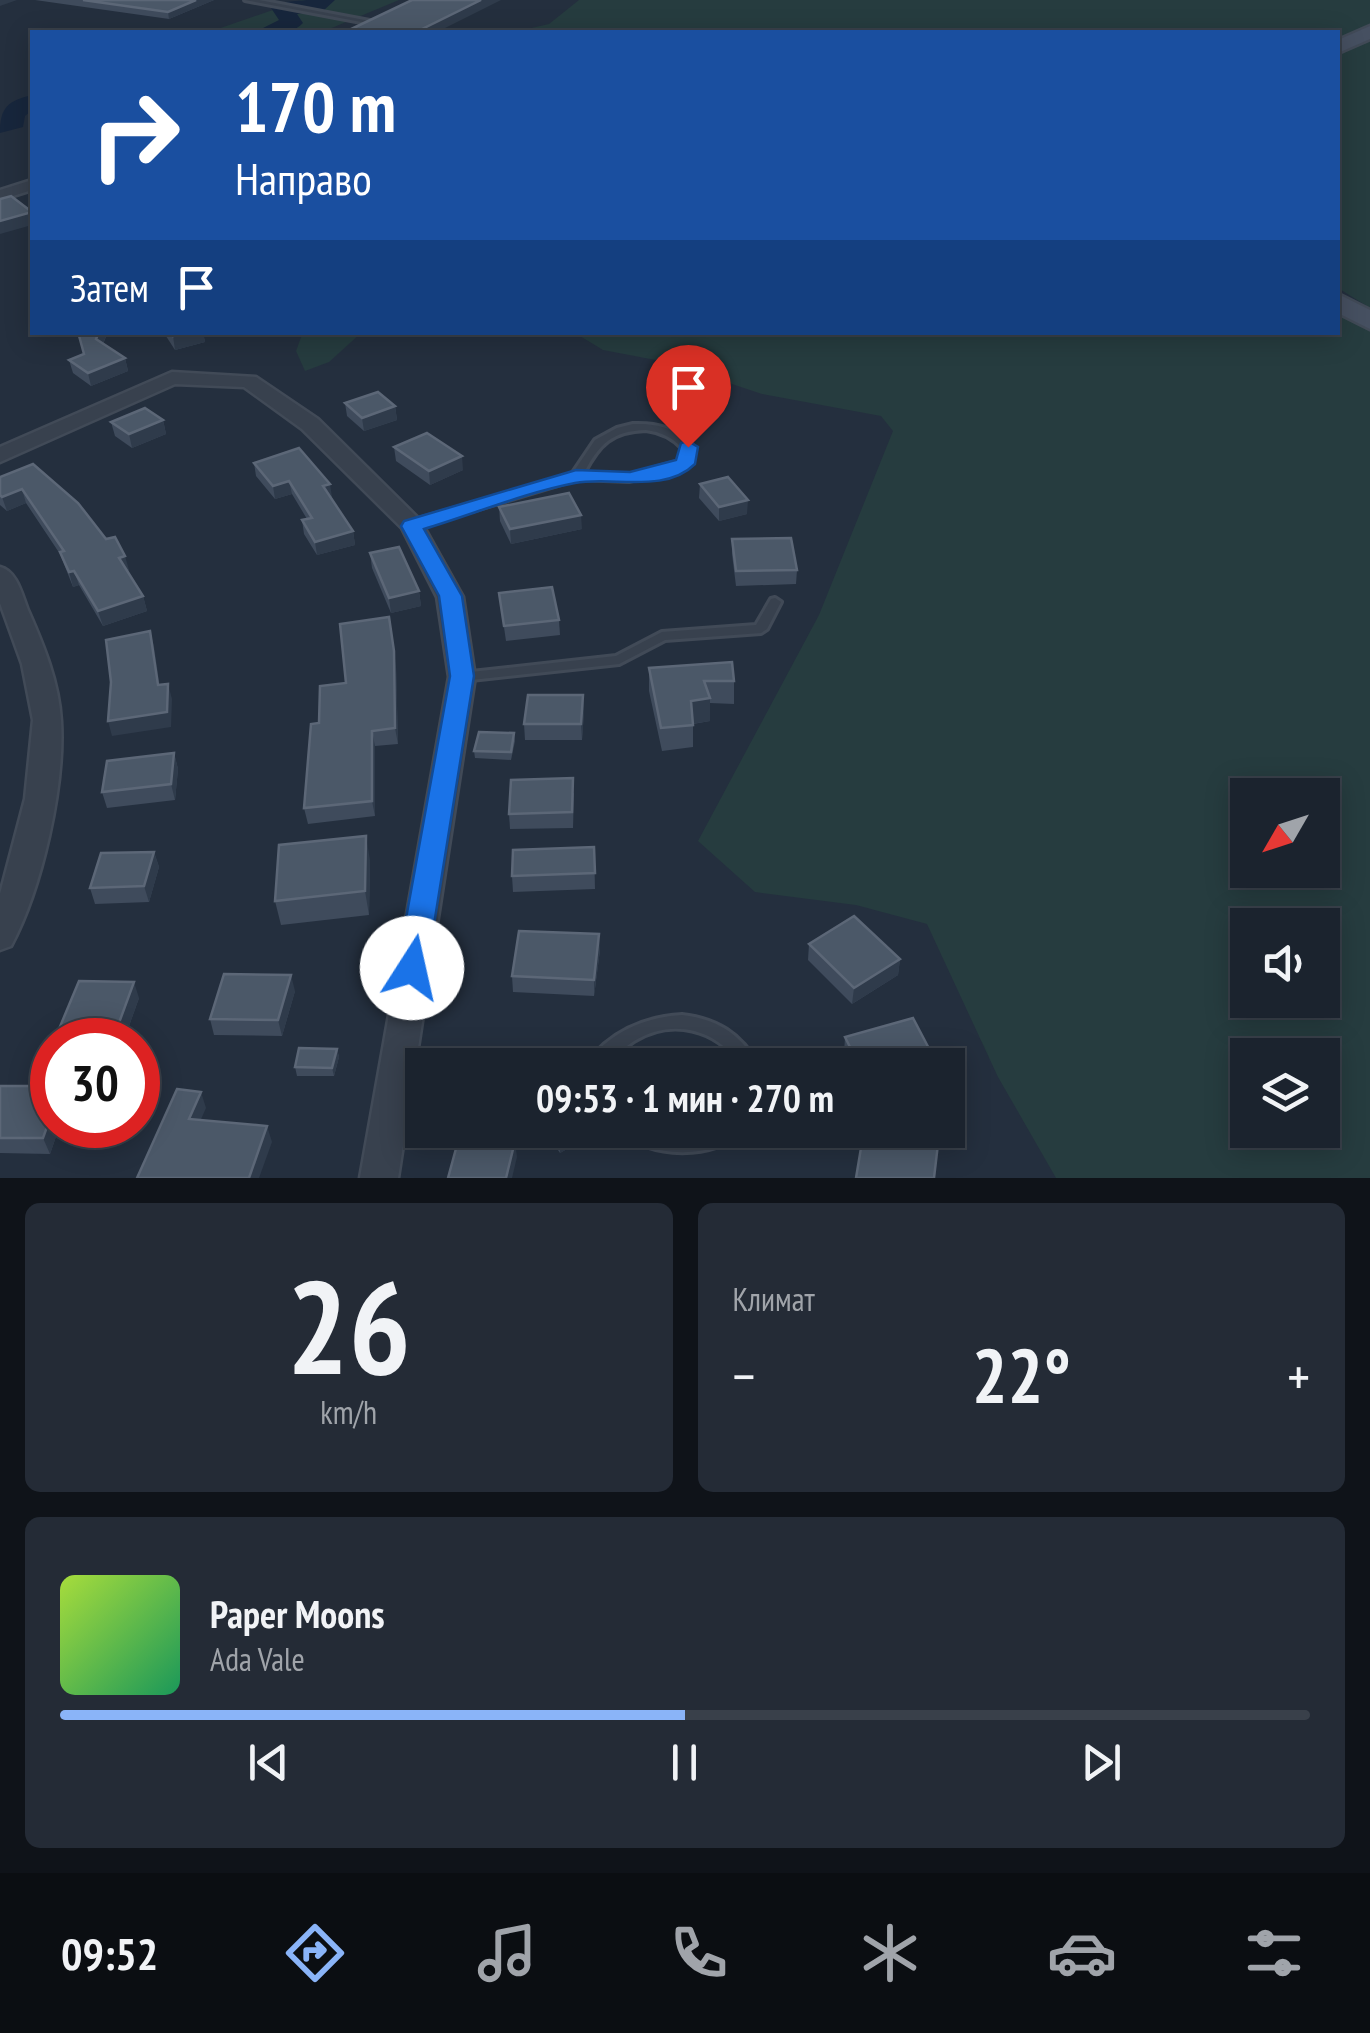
<!DOCTYPE html>
<html lang="ru">
<meta charset="utf-8">
<style>
body{margin:0;font-family:"PT Sans Narrow",sans-serif;background:#242b36;color:#f1f3f6;height:100vh;display:flex;flex-direction:column;font-size:38px;white-space:nowrap}
*{box-sizing:border-box;margin:0}
p{font-size:32px;color:#a0a4aa}
.icon{flex:none;width:55px;height:55px;fill:none;stroke:currentColor;stroke-width:2;stroke-linecap:round;stroke-linejoin:round}
.map{position:relative;height:1178px;overflow:hidden}
.sheet{display:flex;flex-direction:column;gap:25px;padding:25px;background:#0f1319;flex:1}
.sheet>*{flex:none}
.guide{position:absolute;left:30px;top:30px;width:1310px;height:305px;border-radius:0px;box-shadow:0 5px 25px #0003,0 0 0 2px #39404a;background:#1a4fa0;color:#fff;overflow:hidden}
.needle{width:65px;rotate:231deg}
.buttons{position:absolute;left:1230px;top:778px;display:grid;gap:20px}
.buttons a{display:grid;place-items:center;width:110px;height:110px;border-radius:0px;background:#1b232e;box-shadow:0 5px 25px #0003,0 0 0 2px #39404a;font-size:50px}
.speed{position:absolute;left:30px;top:1018px;display:flex;gap:20px;font-size:50px;font-weight:700;text-align:center}
.speed>*{display:grid;place-content:center;width:130px;height:130px;border-radius:50%;background:#1b232e;box-shadow:0 5px 25px #0003,0 0 0 2px #39404a;line-height:1}
.speed .limit{border:15px solid #d22;background:#fff;color:#111}
.pin{position:absolute;display:grid;place-items:center;width:85px;height:85px;color:#fff;margin:-102px -42px;border-radius:50% 50% 50% 0;rotate:-45deg;box-shadow:0 0 10px #0007}
.pin .icon{rotate:45deg}
.me{position:absolute;width:110px;margin:-55px;rotate:10deg;stroke-linejoin:round;filter:drop-shadow(0 0 8px #0008)}
.turn{display:flex;align-items:center;gap:35px;height:210px;padding:0 40px;font-size:45px}
.turn .icon{width:130px;height:130px;stroke-width:2.5}
.turn b{display:block;font-size:70px;line-height:85px}
.then{display:flex;align-items:center;height:95px;padding:0 40px;background:#0003;gap:20px;font-size:38px}
.big{font-size:75px;font-weight:700;line-height:1.1}
.sheet .card{flex:1;display:flex;flex-direction:column;justify-content:center;gap:15px;min-width:0;padding:0 35px;border-radius:15px;background:#242b36}
.sheet .dial{align-items:center;gap:0}
.dial b{font-size:130px;line-height:1}
.song{display:flex;align-items:center;gap:30px}
.cover{width:120px;height:120px;border-radius:15px;background:linear-gradient(135deg,hsl(80 70% 55%),hsl(150 70% 35%))}
.played{height:10px;border-radius:5px;background:linear-gradient(90deg,#8ab4f8 50%,#39404a 50%)}
.keys{display:flex;justify-content:space-around;direction:ltr}
.heat{display:flex;justify-content:space-between;align-items:center;font-size:55px;direction:ltr}
.sheet .tiles{flex:1;display:grid;gap:25px;grid-template-columns:1fr 1fr}
.card:last-child{grid-column:span 2}
.trip{position:absolute;left:405px;top:1048px;width:560px;height:100px;border-radius:0px;background:#1b232e;box-shadow:0 5px 25px #0003,0 0 0 2px #39404a;font-weight:700;line-height:100px;text-align:center}
.tabs{display:flex;height:160px;justify-content:space-around;align-items:center;background:#0b0e12;color:#a0a4aa}
.tabs .icon{width:70px;height:70px}
.tabs .on{color:#8ab4f8}
.tabs b{font-size:45px;color:#f1f3f6}
.map>svg:first-child{display:block}
.green{fill:#263c3f;fill-rule:evenodd}
.lines{fill:none;stroke-linecap:round;stroke-linejoin:round}
.river{fill:#17263c;fill-rule:evenodd}
.lane-casing{stroke:#414a57;stroke-width:6}
.street-casing{stroke:#414a57;stroke-width:5}
.secondary-casing{stroke:#414a57;stroke-width:5}
.lane{fill:#38414e;fill-rule:evenodd}
.street{fill:#38414e;fill-rule:evenodd}
.secondary{fill:#465061;fill-rule:evenodd}
.wall{fill:#3f4b5c}
.shaded-wall{fill:#2f3b4b}
.building{fill:#4b5868;stroke:#5c6777;stroke-width:2.5}
.route{fill:#1a73e8;stroke:#114b97;stroke-width:2.5}
</style>
<div class="map">
<svg width="1370" height="1178" viewBox="0 0 1370 1178">
<rect width="100%" height="100%" fill="#242f3e"/>
<g class="green">
<polygon points="302,0 399,0 322,32 209,32"/>
<polygon points="579,0 1370,0 1370,28 1338,42 1338,32 514,32 549,24"/>
<polygon points="1370,40 1370,308 1338,288 1338,54"/>
<path d="M1338,310L1370,330V1178H1056L998,1077L927,924L856,905L755,892L698,841L819,615L893,431L881,416L762,394L666,362L603,350L575,333L1338,332ZM1248,795H1322V870H1248ZM1248,925H1322V1000H1248ZM1248,1055H1322V1130H1248Z"/>
<polygon points="303,332 361,332 361,333 329,362 305,371 296,351"/>
</g>
<g class="lines">
<g class="river">
<path d="M307,0H335L323,11L297,14L303,23C291,36 271,33 255,32L279,20L271,8L274,3Z"/>
<path d="M32,95V110L25,116L23,127L0,133C0,107 8,101 32,95Z"/>
</g>
<defs>
<g id="lane">
<polygon points="245,0 259,0 375,22 372,24"/>
<path d="M633,424C657,423 677,428 694,447L689,465L629,481L578,479L416,528L412,529L406,525L408,522L572,474L595,440L617,428ZM646,430C661,432 672,437 682,448L680,461L629,475L584,473C599,444 612,431 646,430Z"/>
<polygon points="775,598 781,602 767,629 761,633 665,640 619,664 462,681 455,677 462,673 616,656 662,632 756,625 771,599"/>
<path d="M682,1015C717,1019 741,1034 758,1065H740C717,1028 671,1018 634,1041C611,1056 617,1065 586,1065C608,1033 644,1017 682,1015Z"/>
<path d="M623,1130H650L682,1136H695L716,1130H741C721,1160 643,1159 623,1130Z"/>
</g>
<g id="street">
<polygon points="32,180 32,190 0,200 0,190"/>
<polygon points="172,372 256,377 318,419 420,520 463,597 475,677 398,1178 360,1178 449,677 437,597 402,528 302,429 244,387 175,384 0,462 0,447"/>
<path d="M0,567C17,571 22,595 28,610C43,644 59,682 61,721C65,786 42,888 11,946L0,950V894L25,799L33,720L22,664L0,603Z"/>
</g>
<g id="secondary">
<polygon points="1370,26 1370,39 1338,53 1338,40"/>
<polygon points="1338,294 1370,310 1370,329 1338,313"/>
</g>
</defs>
<use href="#lane" class="lane-casing"/>
<use href="#street" class="street-casing"/>
<use href="#secondary" class="secondary-casing"/>
<use href="#lane" class="lane"/>
<use href="#street" class="street"/>
<use href="#secondary" class="secondary"/>
</g>
<g class="wall">
<polygon points="35,0 214,0 169,19"/>
<polygon points="54,332 108,332 103,344 125,358 128,371 91,386 73,373 69,360 84,354 78,335 55,336"/>
<polygon points="203,332 205,342 175,350 164,333"/>
<polygon points="699,368 699,381 680,401 649,393 649,380"/>
<polygon points="345,403 395,406 397,420 364,431 347,416"/>
<polygon points="163,420 166,434 132,448 115,436 111,422"/>
<polygon points="394,447 463,470 430,485 396,461"/>
<polygon points="254,463 332,497 331,497 353,531 355,545 317,555 304,534 302,520 307,519 292,494 275,499 256,476"/>
<polygon points="33,464 129,570 127,571 143,596 147,611 103,626 79,585 73,587 60,554 26,503 7,511 0,505 0,477"/>
<polygon points="700,484 747,514 719,521 699,498"/>
<polygon points="499,507 582,529 511,544 500,521"/>
<polygon points="732,539 797,570 796,584 736,586 732,554"/>
<polygon points="370,553 419,591 421,606 391,613 372,568"/>
<polygon points="499,593 559,620 560,635 506,641"/>
<polygon points="396,666 398,744 375,746 375,816 308,824 304,808 319,723 346,683"/>
<polygon points="649,668 734,681 734,704 710,703 710,721 693,724 693,747 662,751 649,691"/>
<polygon points="583,695 584,711 582,740 525,740 524,724"/>
<polygon points="514,733 515,741 511,760 475,758 474,751"/>
<polygon points="174,753 178,769 175,800 107,808 102,792"/>
<polygon points="574,793 573,828 510,829 509,814"/>
<polygon points="594,847 595,889 513,892 512,876"/>
<polygon points="154,852 159,867 149,902 95,904 90,888"/>
<polygon points="370,860 369,915 281,925 275,901"/>
<polygon points="809,944 900,959 898,975 852,1004 808,960"/>
<polygon points="600,950 594,996 513,992 512,976"/>
<polygon points="295,991 282,1036 214,1035 210,1019"/>
<polygon points="139,998 124,1040 63,1040 59,1029"/>
<polygon points="845,1037 936,1065 850,1065 844,1053"/>
<polygon points="337,1049 339,1057 334,1076 297,1076 295,1067"/>
<polygon points="0,1086 52,1125 60,1125 50,1154 0,1153"/>
<polygon points="544,1130 575,1130 579,1142 560,1153"/>
</g>
<g class="shaded-wall">
<polygon points="0,0 17,0 0,6"/>
<polygon points="196,0 214,0 169,19 168,12"/>
<polygon points="481,0 501,0 437,32 416,32"/>
<polygon points="32,212 32,225 0,234 0,221"/>
<polygon points="99,332 108,332 99,352 96,339"/>
<polygon points="189,332 203,332 205,342 175,350 173,336"/>
<polygon points="125,358 128,371 91,386 88,373"/>
<polygon points="699,368 699,381 680,401 680,387"/>
<polygon points="395,406 397,420 364,431 362,418"/>
<polygon points="163,420 166,434 132,448 129,434"/>
<polygon points="462,456 463,470 430,485 429,471"/>
<polygon points="289,481 292,494 275,499 273,486"/>
<polygon points="330,484 332,497 326,499 323,486"/>
<polygon points="22,489 26,503 7,511 2,497"/>
<polygon points="748,500 747,514 719,521 719,507"/>
<polygon points="581,515 582,529 511,544 510,529"/>
<polygon points="353,531 355,545 317,555 315,542"/>
<polygon points="125,556 129,570 122,572 119,558"/>
<polygon points="74,571 79,585 73,587 69,572"/>
<polygon points="419,591 421,606 391,613 389,598"/>
<polygon points="143,596 147,611 103,626 98,611"/>
<polygon points="150,631 154,646 162,701 158,685"/>
<polygon points="394,651 396,666 398,744 395,728"/>
<polygon points="168,684 172,699 171,727 112,736 108,721"/>
<polygon points="583,695 584,711 582,740 581,724"/>
<polygon points="710,698 710,721 691,724 691,701"/>
<polygon points="372,731 375,746 375,816 372,801"/>
<polygon points="174,753 178,769 175,800 171,784"/>
<polygon points="366,836 370,860 369,915 365,891"/>
<polygon points="154,852 159,867 149,902 144,886"/>
<polygon points="599,934 600,950 594,996 594,980"/>
<polygon points="900,959 898,975 852,1004 854,988"/>
<polygon points="291,975 295,991 282,1036 278,1020"/>
<polygon points="134,982 139,998 124,1040 119,1040 116,1031"/>
<polygon points="337,1049 339,1057 334,1076 332,1068"/>
<polygon points="201,1092 206,1108 194,1135 189,1119"/>
<polygon points="52,1113 52,1125 60,1125 50,1154 43,1138"/>
<polygon points="267,1126 272,1142 259,1178 249,1178"/>
<polygon points="578,1134 579,1142 560,1153 560,1145"/>
<polygon points="515,1141 517,1157 512,1178 506,1178"/>
</g>
<g class="building">
<polygon points="83,0 196,0 168,12"/>
<polygon points="412,0 481,0 416,32 345,32"/>
<polygon points="11,196 32,212 0,221 0,199"/>
<polygon points="78,332 99,332 96,339 125,358 88,373 69,360 84,354"/>
<polygon points="170,332 189,332 173,336"/>
<polygon points="668,361 699,368 680,387 649,380"/>
<polygon points="378,392 395,406 362,418 345,403"/>
<polygon points="145,408 163,420 129,434 111,422"/>
<polygon points="427,433 462,456 429,471 394,447"/>
<polygon points="299,448 330,484 323,486 353,531 315,542 302,520 312,518 289,481 273,486 254,463"/>
<polygon points="33,464 78,503 106,539 115,537 125,556 119,558 143,596 98,611 74,571 69,572 60,552 64,551 22,489 2,497 0,495 0,477"/>
<polygon points="728,477 748,500 719,507 700,484"/>
<polygon points="569,493 581,515 510,529 499,507"/>
<polygon points="791,538 797,570 736,571 732,539"/>
<polygon points="399,547 419,591 389,598 370,553"/>
<polygon points="552,587 559,620 504,626 499,593"/>
<polygon points="389,617 394,651 395,728 372,731 372,801 304,808 311,724 319,723 320,686 346,683 340,624"/>
<polygon points="150,631 158,685 168,684 167,712 108,721 111,682 106,640"/>
<polygon points="732,662 734,681 704,681 710,698 691,701 693,725 661,728 649,668"/>
<polygon points="528,695 583,695 581,724 524,724"/>
<polygon points="479,732 514,733 511,752 474,751"/>
<polygon points="174,753 171,784 102,792 107,761"/>
<polygon points="573,778 572,812 509,814 511,780"/>
<polygon points="366,836 365,891 275,901 279,845"/>
<polygon points="594,847 595,873 512,876 513,850"/>
<polygon points="154,852 144,886 90,888 101,853"/>
<polygon points="854,916 900,959 854,988 809,944"/>
<polygon points="519,931 599,934 594,980 512,976"/>
<polygon points="224,974 291,975 278,1020 210,1019"/>
<polygon points="79,981 134,982 116,1031 59,1029"/>
<polygon points="913,1018 936,1062 926,1065 859,1065 845,1037"/>
<polygon points="299,1048 337,1049 332,1068 295,1067"/>
<polygon points="0,1086 52,1086 52,1113 43,1138 0,1138"/>
<polygon points="177,1089 201,1092 189,1119 267,1126 249,1178 137,1178"/>
<polygon points="549,1130 575,1130 578,1134 560,1145"/>
<polygon points="864,1130 872,1130 938,1144 934,1178 856,1178"/>
<polygon points="460,1134 515,1141 506,1178 448,1178"/>
</g>
<path class="route" d="M688,441L698,447L695,464C665,494 612,476 575,483C524,493 474,514 424,529L462,596L474,676L427,968L422,976L412,980L401,976L397,968L450,676L439,596L401,526L404,521L576,470L630,472L676,460L681,443Z"/>
</svg>
<div class="buttons">
<a><svg class="needle" viewBox="-14 -14 28 28"><path d="M0-13l5 13h-10z" fill="#e53935"/><path d="M0 13l5-13h-10z" fill="#a0a4aa"/></svg></a>
<a><svg class="icon" aria-label="sound" viewBox="0 0 24 24"><path d="M4 9h4l5-4v14l-5-4H4zM17 9q2 3 0 6"/></svg></a>
<a><svg class="icon" aria-label="layers" viewBox="0 0 24 24"><path d="M12 4l9 5-9 5-9-5zM3 14l9 5 9-5"/></svg></a>
</div>
<div class="speed"><div class="limit">30</div></div>
<div class="pin" style="left:688px;top:447px;background:#d93025"><svg class="icon" aria-label="arrive" viewBox="0 0 24 24"><path d="M6 21V4h12l-3 4 3 4H6"/></svg></div>
<svg class="me" style="left:412px;top:968px" viewBox="-20 -20 40 40"><circle r="19" fill="#fff"/><path d="M0-13L10 11 0 6-10 11z" fill="#1a73e8"/></svg>
<div class="trip">09:53 · 1 мин · 270 m</div>
<div class="guide">
<div class="turn"><svg class="icon" aria-label="right" viewBox="0 0 24 24"><path d="M7 20v-9h11M14 6l5 5-5 5"/></svg><div><b>170 m</b>Направо</div></div>
<div class="then">Затем<svg class="icon" aria-label="arrive" viewBox="0 0 24 24"><path d="M6 21V4h12l-3 4 3 4H6"/></svg></div>
</div>
</div>
<section class="sheet">
<div class="tiles">
<div class="card dial"><b>26</b><p>km/h</p></div>
<div class="card"><p>Климат</p>
<div class="heat"><a>−</a><b class="big">22°</b><a>+</a></div>
</div>
<div class="card">
<div class="song"><i class="cover"></i><div><b>Paper Moons</b><p>Ada Vale</p></div></div>
<div class="played"></div>
<div class="keys"><svg class="icon" aria-label="previous" viewBox="0 0 24 24"><path d="M18 5L8 12l10 7zM5 5v14"/></svg><svg class="icon" aria-label="pause" viewBox="0 0 24 24"><path d="M8 5v14M16 5v14"/></svg><svg class="icon" aria-label="next" viewBox="0 0 24 24"><path d="M6 5l10 7-10 7zM19 5v14"/></svg></div>
</div>
</div>
</section>
<nav class="tabs">
<b>09:52</b>
<svg class="icon on" aria-label="directions" viewBox="0 0 24 24"><path d="M12 3l9 9-9 9-9-9zM9 14v-3h6M13 9l2 2-2 2"/></svg>
<svg class="icon" aria-label="music" viewBox="0 0 24 24"><path d="M9 18V5l10-2v13"/><circle cx="6" cy="18" r="3"/><circle cx="16" cy="16" r="3"/></svg>
<svg class="icon" aria-label="phone" viewBox="0 0 24 24"><path d="M5 4h4l2 5-3 2q2 4 5 5l2-3 5 2v4C11 20 4 13 5 4z"/></svg>
<svg class="icon" aria-label="climate" viewBox="0 0 24 24"><path d="M12 3v18M4 7l16 10M4 17L20 7"/></svg>
<svg class="icon" aria-label="car" viewBox="0 0 24 24"><path d="M5 17H2v-5l4-1 3-4h7l3 4 3 1v5h-3M9 17h6M6 11h13"/><circle cx="7" cy="17" r="2"/><circle cx="17" cy="17" r="2"/></svg>
<svg class="icon" aria-label="filters" viewBox="0 0 24 24"><path d="M4 7h16M4 17h16"/><circle cx="9" cy="7" r="2"/><circle cx="15" cy="17" r="2"/></svg>
</nav>
